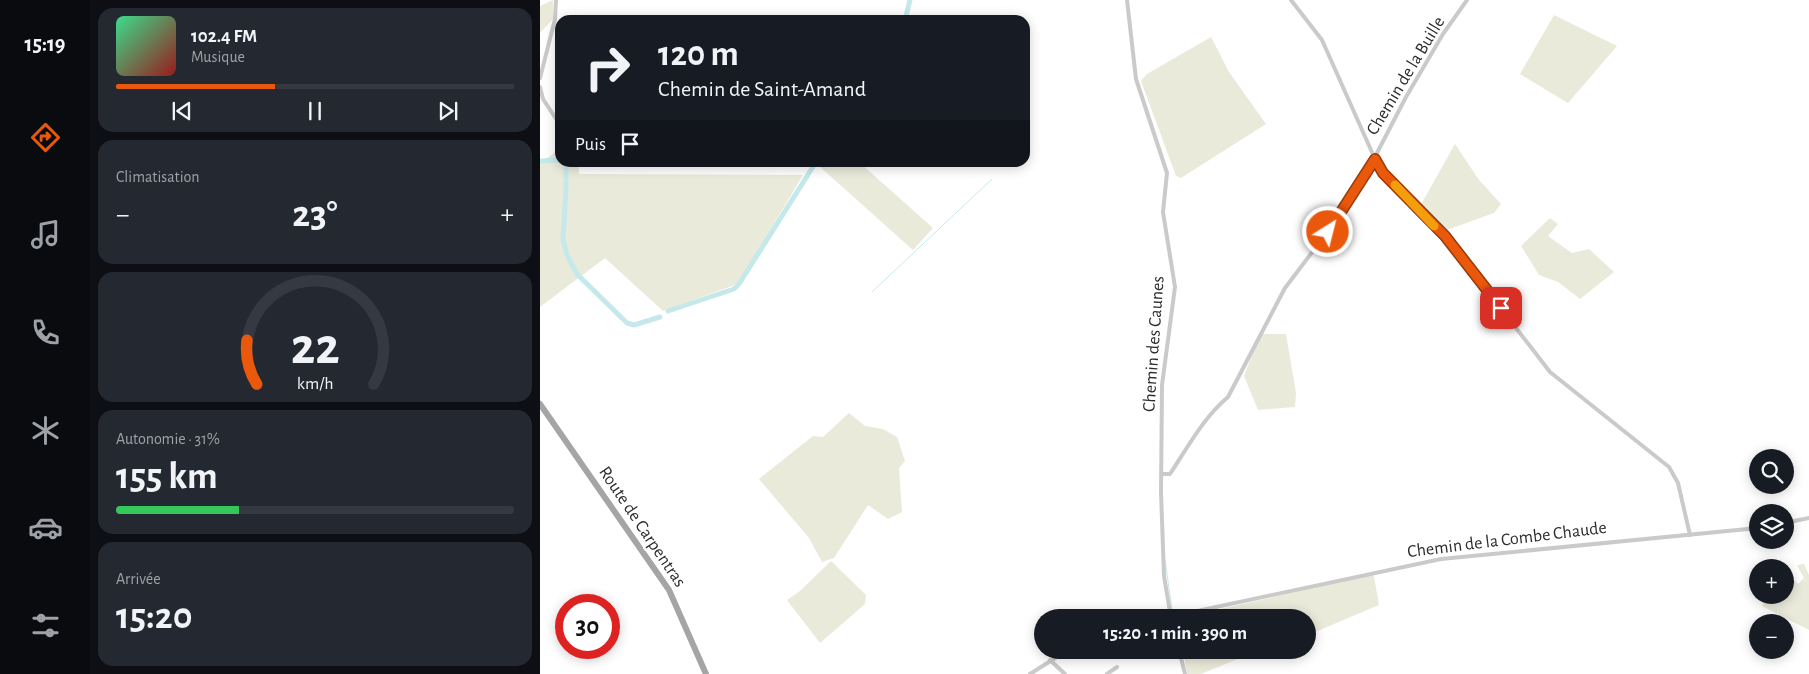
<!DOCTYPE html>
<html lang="fr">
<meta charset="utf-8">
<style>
body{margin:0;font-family:"Alegreya Sans",sans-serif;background:#242831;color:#f1f3f6;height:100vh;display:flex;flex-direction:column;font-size:19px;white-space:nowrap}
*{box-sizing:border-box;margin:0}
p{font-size:16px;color:#9ea1a6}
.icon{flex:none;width:28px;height:28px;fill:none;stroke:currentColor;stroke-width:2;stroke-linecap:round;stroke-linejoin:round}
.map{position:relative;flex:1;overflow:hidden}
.side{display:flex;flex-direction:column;gap:8px;padding:8px;background:#0d0f14;width:450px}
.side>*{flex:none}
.top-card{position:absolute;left:15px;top:15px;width:475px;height:152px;border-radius:15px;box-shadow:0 2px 12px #0003;background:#171b24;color:#f1f3f6;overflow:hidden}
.controls{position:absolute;left:1209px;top:449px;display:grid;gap:10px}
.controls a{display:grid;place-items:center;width:45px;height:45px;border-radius:50%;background:#171b24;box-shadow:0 2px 12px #0003;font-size:25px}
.speed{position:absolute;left:15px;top:594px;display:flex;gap:10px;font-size:25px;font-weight:700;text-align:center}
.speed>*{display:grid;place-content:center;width:65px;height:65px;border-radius:50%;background:#171b24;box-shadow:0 2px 12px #0003;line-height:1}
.speed .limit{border:8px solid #d22;background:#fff;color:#111}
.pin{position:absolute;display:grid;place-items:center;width:42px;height:42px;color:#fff;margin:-21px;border-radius:10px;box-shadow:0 2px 8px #0006}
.me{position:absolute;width:55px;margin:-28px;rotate:36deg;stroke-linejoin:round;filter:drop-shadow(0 0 4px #0008)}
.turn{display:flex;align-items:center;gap:18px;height:105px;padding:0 20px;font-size:22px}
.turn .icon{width:65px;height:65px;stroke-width:2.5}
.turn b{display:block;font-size:35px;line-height:42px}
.then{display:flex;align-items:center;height:48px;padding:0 20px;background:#0003;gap:10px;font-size:19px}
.big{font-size:38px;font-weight:700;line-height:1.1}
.side .card{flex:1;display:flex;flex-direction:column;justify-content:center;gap:8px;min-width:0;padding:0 18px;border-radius:15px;background:#242831}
.side .dial{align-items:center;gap:0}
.dial svg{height:130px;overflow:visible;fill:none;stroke:#363941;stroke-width:7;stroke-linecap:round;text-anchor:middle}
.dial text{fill:#f1f3f6;stroke:none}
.song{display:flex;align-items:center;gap:15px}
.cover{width:60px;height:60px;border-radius:8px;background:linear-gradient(135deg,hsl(150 70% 55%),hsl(0 70% 35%))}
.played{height:5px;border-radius:2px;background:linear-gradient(90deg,#ea580c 40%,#363941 40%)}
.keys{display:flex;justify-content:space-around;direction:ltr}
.heat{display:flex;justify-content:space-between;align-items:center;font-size:28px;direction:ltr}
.charge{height:8px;border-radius:4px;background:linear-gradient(90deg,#34c759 31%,#363941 0)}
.trip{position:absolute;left:494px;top:609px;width:282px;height:50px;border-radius:25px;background:#171b24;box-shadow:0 2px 12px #0003;font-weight:700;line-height:50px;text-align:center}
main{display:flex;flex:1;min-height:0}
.menu{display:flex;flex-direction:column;width:90px;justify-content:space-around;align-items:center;background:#090b0e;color:#9ea1a6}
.menu .icon{width:35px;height:35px}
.menu .active{color:#ea580c}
.menu b{font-size:22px;color:#f1f3f6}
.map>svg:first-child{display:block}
.green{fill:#e9eada}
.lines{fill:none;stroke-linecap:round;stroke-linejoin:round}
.stream{stroke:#c5e9eb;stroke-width:1}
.canal{stroke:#c5e9eb;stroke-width:5}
.street{stroke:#cacaca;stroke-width:4}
.primary{stroke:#a5a5a5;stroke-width:6}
.route-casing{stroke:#983908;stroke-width:12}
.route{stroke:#ea580c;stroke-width:9}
.slow{stroke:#f59e0b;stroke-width:9}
.labels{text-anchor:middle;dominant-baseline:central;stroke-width:5;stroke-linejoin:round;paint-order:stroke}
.street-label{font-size:18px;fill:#2d2d2d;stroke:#fff}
</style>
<main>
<nav class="menu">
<b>15:19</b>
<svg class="icon active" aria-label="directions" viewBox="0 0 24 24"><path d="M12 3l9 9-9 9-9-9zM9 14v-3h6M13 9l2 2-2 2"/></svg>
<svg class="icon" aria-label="music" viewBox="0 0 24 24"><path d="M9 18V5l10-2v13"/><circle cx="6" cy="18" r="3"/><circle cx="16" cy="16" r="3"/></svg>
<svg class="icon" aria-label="phone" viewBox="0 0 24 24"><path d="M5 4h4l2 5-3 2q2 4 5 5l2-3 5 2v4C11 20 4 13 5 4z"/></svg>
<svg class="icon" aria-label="climate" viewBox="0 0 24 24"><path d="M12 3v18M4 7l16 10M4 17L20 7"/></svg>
<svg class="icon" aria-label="car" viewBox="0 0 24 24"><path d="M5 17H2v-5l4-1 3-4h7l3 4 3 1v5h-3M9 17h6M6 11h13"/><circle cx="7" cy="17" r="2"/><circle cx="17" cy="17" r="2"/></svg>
<svg class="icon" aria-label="filters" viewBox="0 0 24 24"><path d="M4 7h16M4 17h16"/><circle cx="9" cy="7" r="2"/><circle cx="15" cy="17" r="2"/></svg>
</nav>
<section class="side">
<div class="card">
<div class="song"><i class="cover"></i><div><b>102.4 FM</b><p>Musique</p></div></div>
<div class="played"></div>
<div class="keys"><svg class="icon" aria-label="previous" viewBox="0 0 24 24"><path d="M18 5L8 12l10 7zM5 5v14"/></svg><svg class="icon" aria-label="pause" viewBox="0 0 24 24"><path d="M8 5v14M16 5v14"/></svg><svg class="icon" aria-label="next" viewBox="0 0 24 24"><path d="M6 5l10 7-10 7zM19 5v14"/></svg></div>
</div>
<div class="card"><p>Climatisation</p>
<div class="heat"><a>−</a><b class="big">23°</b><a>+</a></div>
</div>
<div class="card dial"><svg viewBox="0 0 100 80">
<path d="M14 69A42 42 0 1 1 86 69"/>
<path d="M14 69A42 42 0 0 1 8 42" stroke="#ea580c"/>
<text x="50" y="56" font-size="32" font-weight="700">22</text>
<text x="50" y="72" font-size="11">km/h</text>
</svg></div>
<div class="card"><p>Autonomie · 31%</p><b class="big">155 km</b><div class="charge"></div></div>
<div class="card"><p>Arrivée</p><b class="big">15:20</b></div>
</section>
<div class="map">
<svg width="1269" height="674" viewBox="0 0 1269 674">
<rect width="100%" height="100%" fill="#fff"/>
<g class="green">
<polygon points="13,0 13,19 0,33 0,6"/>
<polygon points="1014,15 1077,46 1028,103 980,74"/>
<polygon points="671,37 689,72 726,124 641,178 636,176 601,81 607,74"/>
<polygon points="915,144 939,180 961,204 954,213 904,231 879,208"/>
<polygon points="17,151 20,152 20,162 39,163 39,174 263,175 199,282 192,286 123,311 65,258 0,307 0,163"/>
<polygon points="281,163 320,163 393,228 373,250 279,166"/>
<polygon points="1010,218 1018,224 1008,236 1032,253 1049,249 1074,272 1040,299 1018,282 999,275 981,246"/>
<polygon points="723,334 746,334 756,393 755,407 718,410 704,376 715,347"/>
<polygon points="309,413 325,426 343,429 357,437 365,461 359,468 362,512 348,519 328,505 294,558 282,562 269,538 219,479 273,436 283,437"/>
<polygon points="291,561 326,595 325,604 280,643 247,600 260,591"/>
<polygon points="1264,564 1269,575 1269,630 1222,606 1227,595 1245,595 1245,572 1258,584 1264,578 1257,565"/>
<polygon points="829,575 834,576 839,605 768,635 768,618 641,618"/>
<polygon points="643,650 741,650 710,654 661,674 647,674"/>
</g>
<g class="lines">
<g class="stream">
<polyline points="332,292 452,179"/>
<polyline points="625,560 633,616"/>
</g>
<g class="canal">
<polyline points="365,20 370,0"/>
<polyline points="0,161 20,160"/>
<polyline points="24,162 26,167 26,189 23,239 27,255 37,274 87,323 94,325 120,317"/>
<polyline points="128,311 194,289 199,284 276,162"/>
</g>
<g class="street">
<polyline points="587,0 596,79 627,173 623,212 635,287 622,385 621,492 624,576 631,618"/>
<polyline points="751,0 782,40 835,159 843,173 905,236 1010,372 1129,467 1138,483 1150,535"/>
<polyline points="0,78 15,19 16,0"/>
<polyline points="0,87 3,99 20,125"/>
<path d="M623,474H630C648,447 663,418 688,397L745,288L798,218L824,178L866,97L903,34L927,0"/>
<polyline points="1245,523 1269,518"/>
<polyline points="634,616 901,559 1218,528"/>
<polyline points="639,650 645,674"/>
<polyline points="510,660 525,674"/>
<polyline points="490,674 528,650"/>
<polyline points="567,674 577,667"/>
</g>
<polyline class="primary" points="0,404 129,590 166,674"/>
</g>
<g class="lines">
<defs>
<polyline id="route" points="788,232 835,159 843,173 905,236 961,308"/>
</defs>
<use href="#route" class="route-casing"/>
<use href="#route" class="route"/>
<polyline class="slow" points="855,185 894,226"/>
</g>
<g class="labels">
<g class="street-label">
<text transform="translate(866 76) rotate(-59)">Chemin de la Buille</text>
<text transform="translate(614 344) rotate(-86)">Chemin des Caunes</text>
<text transform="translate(102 527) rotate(56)">Route de Carpentras</text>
<text transform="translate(967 540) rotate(-7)">Chemin de la Combe Chaude</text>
</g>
</g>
</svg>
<div class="controls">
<a><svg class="icon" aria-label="search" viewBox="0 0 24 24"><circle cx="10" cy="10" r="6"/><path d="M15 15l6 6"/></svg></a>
<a><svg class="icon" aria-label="layers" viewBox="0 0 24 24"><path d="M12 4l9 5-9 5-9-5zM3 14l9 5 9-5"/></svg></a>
<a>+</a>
<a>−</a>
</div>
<div class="speed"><div class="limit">30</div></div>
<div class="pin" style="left:961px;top:308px;background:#d93025"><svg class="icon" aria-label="arrive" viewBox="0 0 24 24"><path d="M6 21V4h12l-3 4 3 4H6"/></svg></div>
<svg class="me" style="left:788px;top:232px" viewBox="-20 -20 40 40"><circle r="17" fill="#ea580c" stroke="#fff" stroke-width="3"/><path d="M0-11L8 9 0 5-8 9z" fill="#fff"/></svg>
<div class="trip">15:20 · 1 min · 390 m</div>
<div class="top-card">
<div class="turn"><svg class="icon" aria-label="right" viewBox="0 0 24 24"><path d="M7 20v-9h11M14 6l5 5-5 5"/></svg><div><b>120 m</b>Chemin de Saint-Amand</div></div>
<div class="then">Puis<svg class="icon" aria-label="arrive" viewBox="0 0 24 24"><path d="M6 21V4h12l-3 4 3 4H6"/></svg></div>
</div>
</div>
</main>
